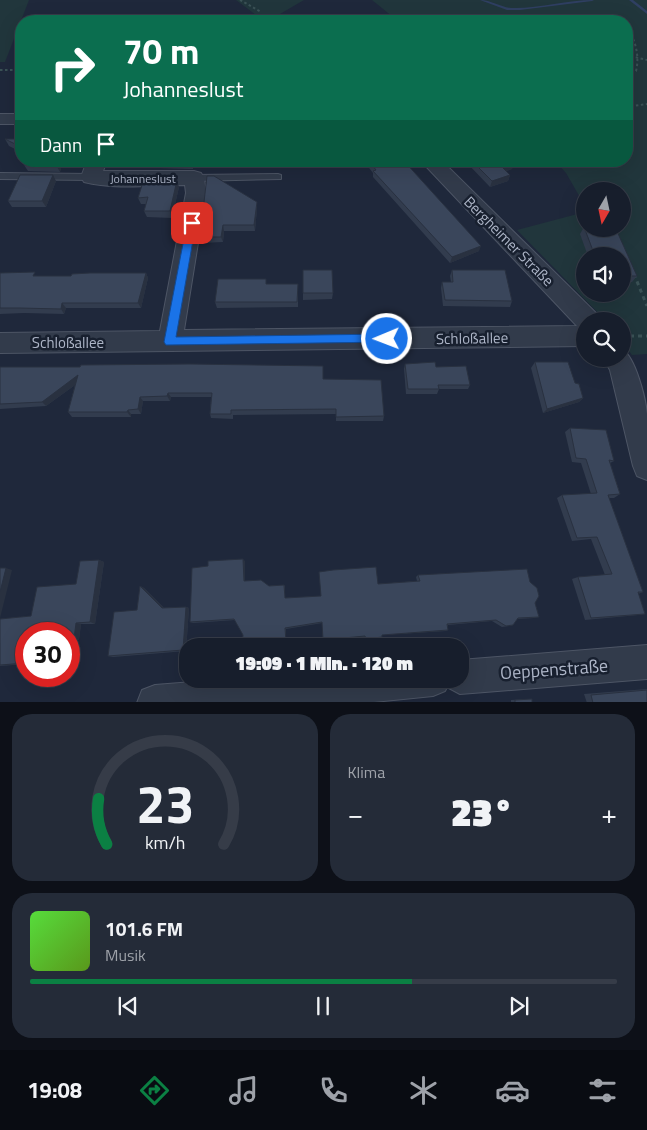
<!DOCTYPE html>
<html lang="de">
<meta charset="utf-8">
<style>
body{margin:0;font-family:"Titillium Web",sans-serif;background:#242b38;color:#f1f3f6;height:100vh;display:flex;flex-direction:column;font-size:19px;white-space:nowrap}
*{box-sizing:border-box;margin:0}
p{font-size:16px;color:#9ea2a9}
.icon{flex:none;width:28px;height:28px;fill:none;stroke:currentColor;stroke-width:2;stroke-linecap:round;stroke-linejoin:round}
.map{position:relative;height:702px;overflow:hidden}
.drawer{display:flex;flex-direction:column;gap:12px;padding:12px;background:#0d1018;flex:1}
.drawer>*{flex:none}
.top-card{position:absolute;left:15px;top:15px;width:618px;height:152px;border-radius:20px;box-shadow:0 5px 20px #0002,0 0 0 1px #363c48;background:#0b6e4f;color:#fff;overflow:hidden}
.needle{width:32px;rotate:189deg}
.tools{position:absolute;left:576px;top:182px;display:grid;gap:10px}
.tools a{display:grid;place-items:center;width:55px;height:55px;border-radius:50%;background:#171e2c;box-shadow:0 5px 20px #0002,0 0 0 1px #363c48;font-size:25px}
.speed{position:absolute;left:15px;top:622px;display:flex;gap:10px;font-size:25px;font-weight:700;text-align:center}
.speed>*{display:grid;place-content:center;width:65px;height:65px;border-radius:50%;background:#171e2c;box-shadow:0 5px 20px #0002,0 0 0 1px #363c48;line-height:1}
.speed .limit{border:8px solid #d22;background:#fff;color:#111}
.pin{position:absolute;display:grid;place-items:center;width:42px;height:42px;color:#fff;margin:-21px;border-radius:10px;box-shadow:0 2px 8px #0006}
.me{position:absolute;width:55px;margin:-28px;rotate:269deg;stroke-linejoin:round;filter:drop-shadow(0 0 4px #0008)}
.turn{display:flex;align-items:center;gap:18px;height:105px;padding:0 25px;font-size:22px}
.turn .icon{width:65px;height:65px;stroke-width:2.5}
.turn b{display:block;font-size:35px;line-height:42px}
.then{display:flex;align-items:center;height:48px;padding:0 25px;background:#0003;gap:10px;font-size:19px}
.big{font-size:38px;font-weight:800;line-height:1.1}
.drawer .tile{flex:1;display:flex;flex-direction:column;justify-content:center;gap:8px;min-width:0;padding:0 18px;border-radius:20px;background:#242b38}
.drawer .dial{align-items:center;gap:0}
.dial svg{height:130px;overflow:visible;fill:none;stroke:#363c48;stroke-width:7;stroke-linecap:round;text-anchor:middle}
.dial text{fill:#f1f3f6;stroke:none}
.song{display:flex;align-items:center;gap:15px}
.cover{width:60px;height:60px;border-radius:8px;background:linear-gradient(135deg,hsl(110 70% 55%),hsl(90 70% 35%))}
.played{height:5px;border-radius:2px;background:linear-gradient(90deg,#0b8043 65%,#363c48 65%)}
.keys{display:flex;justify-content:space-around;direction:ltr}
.heat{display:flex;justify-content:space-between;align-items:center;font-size:28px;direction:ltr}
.drawer .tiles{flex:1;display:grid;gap:12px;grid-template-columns:1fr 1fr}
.tile:last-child{grid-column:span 2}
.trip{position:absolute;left:179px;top:638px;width:290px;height:50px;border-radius:20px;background:#171e2c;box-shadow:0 5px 20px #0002,0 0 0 1px #363c48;font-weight:800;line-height:50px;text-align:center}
.tab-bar{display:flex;height:80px;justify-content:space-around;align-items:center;background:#090c12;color:#9ea2a9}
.tab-bar .icon{width:35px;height:35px}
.tab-bar .current{color:#0b8043}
.tab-bar b{font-size:22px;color:#f1f3f6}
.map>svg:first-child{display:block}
.green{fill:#21363c;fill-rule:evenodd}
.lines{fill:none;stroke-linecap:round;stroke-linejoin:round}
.stream{fill:#2f3f62;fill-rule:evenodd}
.lane-casing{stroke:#4d5565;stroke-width:2}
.street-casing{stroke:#4d5565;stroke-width:2}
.path-far1{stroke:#3b5256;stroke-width:2;stroke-dasharray:2.5 2.5;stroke-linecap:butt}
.path{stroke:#3b5256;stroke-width:3;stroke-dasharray:4 4;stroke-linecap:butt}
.lane{fill:#323b4b;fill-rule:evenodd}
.street{fill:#323b4b;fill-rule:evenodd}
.wall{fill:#323c4e}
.shaded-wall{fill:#293140}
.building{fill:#3a465b;stroke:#293140}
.route{fill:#1a73e8;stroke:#114b97}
.labels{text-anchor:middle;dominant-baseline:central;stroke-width:5;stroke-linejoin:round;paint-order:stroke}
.far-street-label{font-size:12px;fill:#adb5c7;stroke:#18202f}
.street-label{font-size:15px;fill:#adb5c7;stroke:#18202f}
.near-street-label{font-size:18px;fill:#adb5c7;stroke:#18202f}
</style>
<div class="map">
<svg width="647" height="703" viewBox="0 0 647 703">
<rect width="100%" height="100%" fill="#1f283b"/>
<g class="green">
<polygon points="0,0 29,0 5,62 0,62"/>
<polygon points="236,0 304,0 268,21 264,21"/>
<path d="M372,0H647V354L632,355L623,343L622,321H606L517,230L585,212V229H622V191H585V206L566,173L555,161H626V21H398ZM585,256H622V294H585Z"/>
</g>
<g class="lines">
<g class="stream">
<path d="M480,0C491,0 500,7 511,8C538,9 566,0 594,0L592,1L520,10H507Z"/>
<polygon points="629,0 633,0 647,11 647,14"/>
</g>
<defs>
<g id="lane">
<polygon points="0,173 91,174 96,177 91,180 0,179"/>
<polygon points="278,174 281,175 281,179 194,181 189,178 194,175"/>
</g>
<g id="street">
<polygon points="276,16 281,18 284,21 267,21 270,18"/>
<rect x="0" y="114" width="21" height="10"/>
<path d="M87,161H107L103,171H194L201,173L204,178L206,193L184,330L577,326L421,161H442L597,314L600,321H585V346L0,353V333L160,331L186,193L185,185C153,185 116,190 84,182L81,177Z"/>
<path d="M622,350C635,355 646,400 647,414C647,435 647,458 647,480L637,476L633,466L610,370L604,359H622Z"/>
<polygon points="647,645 647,679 460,694 447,687 445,691 433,696 364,703 137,703 142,690 155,685 231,679 460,679 460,660"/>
</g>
</defs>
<use href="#lane" class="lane-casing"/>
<use href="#street" class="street-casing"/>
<g class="path-far1">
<polyline points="240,0 261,12"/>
<polyline points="431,21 433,18 472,15 510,21"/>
<path d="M541,21C568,17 594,11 620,21"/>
<path d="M626,26C635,38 640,56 636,71L626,75"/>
<polyline points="626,55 647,60"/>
<polyline points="0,70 21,70"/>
<polyline points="626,107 647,104"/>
</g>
<g class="path">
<polyline points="634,274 647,306"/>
<polyline points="622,336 647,336"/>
</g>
<use href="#lane" class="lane"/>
<use href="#street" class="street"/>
</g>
<g class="wall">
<polygon points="5,139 21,139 21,152 9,146"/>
<polygon points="124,161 193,161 193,169 126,167"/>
<polygon points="210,161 294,161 294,167 211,166"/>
<polygon points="366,161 404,161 479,251 450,263 373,177 373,173 366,164"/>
<polygon points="465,161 513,161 514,163 512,169 506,171 510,175 508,181 490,187"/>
<polygon points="77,164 62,165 60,172 28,171 24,165"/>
<polygon points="56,181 46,207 12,207 8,201"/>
<polygon points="179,187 172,218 147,217 144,211 146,204 141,204 138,198"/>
<polygon points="257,202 257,208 255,231 224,231 223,242 202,243 200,237"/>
<polygon points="584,227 585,227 585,229 616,229 637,276 632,282 622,282 622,256 588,256 580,234"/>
<polygon points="452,270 512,301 510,307 443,306 441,288 442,282 451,282 450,276"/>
<polygon points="0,273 38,276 71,276 146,273 148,278 141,308 66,308 64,314 24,313 0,314"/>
<polygon points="267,284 298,290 298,307 217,308 215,302"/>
<polygon points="303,293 333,293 332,299 303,300"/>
<polygon points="535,362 575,383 583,398 579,402 543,413 531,368"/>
<polygon points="405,364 436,367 470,385 468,389 439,389 437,394 406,394 404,369"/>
<polygon points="0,367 323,379 384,416 383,421 336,421 336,414 233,415 233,419 211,418 210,414 211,397 171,397 170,401 143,401 141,414 131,414 131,417 72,417 68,412 75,385 46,406 0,409"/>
<polygon points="570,428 614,461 610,463 620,494 614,498 609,498 643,592 638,594 645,614 638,615 585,620 572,579 578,577 605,575 591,539 572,541 557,498 562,495 591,494 581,463 572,462 565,432"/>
<polygon points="99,560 104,562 95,624 81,624 79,640 72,640 69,661 69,634 26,634 26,664 0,666 0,619 31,616 76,584"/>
<polygon points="245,561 245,581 269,586 284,585 285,586 285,598 321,596 378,584 417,581 416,577 418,575 535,603 539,617 534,618 517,619 513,625 509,626 502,627 492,621 448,625 448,630 446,631 382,635 382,637 380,638 365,639 364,637 323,640 322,623 286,629 286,643 264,644 264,646 244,646 242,645 243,635 235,620 193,623 190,622 208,566"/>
<polygon points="140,586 144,588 164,608 186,607 189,608 186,651 113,657 108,656 137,610"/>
<polygon points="647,689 647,703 587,703 584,694"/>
<polygon points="528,699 532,699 532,703 511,703 511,700"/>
</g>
<g class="shaded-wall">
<polygon points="58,161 78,161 77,164 62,165 60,172 56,165"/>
<polygon points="514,163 512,169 500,173 502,167"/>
<polygon points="53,175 56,181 46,207 42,201"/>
<polygon points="510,175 508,181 490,187 492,181"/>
<polygon points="177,180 179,187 172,218 170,211"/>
<polygon points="257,202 257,208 255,231 254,225"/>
<polygon points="223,225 224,231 223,242 221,237"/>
<polygon points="481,246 479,251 450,263 452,257"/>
<polygon points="146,273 148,278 141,308 138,303"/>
<polygon points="62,303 66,308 64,314 61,309"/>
<polygon points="78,375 82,380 46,406 42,402"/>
<polygon points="168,393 171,397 170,401 167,396"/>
<polygon points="140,397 143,401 141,414 138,409"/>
<polygon points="583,398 579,402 543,413 547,409"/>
<polygon points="128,410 131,414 131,417 127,412"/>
<polygon points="243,559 245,561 245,583 244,581"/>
<polygon points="99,560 104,562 95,624 90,622"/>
<polygon points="6,568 12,570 0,618 0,592"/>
<polygon points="140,586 144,588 166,610 162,608"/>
<polygon points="186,607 189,608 186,651 183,650"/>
<polygon points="76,623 81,624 79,640 74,639"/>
<polygon points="69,640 72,640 69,661"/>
</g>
<g class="building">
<polygon points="5,139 21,139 21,147"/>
<polygon points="26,161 58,161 56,165 24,165"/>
<polygon points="369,161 404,161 481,246 452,257 373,171 376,170"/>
<polygon points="472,161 513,161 514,163 502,167 510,175 492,181"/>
<polygon points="20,175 53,175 42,201 8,201"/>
<polygon points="207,176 214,176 257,202 254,225 223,225 221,237 200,237"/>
<polygon points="177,180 170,211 144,211 148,197 138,198 143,182"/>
<polygon points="584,227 585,227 585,229 616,229 637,276 622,276 622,256 595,256"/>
<polygon points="303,270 332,270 333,293 303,293"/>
<polygon points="452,270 505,270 512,301 445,300 442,282 453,282"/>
<polygon points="35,272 33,276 71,276 72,274 90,273 146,273 138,303 62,303 61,309 20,308 0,308 0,273"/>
<polygon points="218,279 266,279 266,284 298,284 297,302 215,302"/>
<polygon points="435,362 436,367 466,366 470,385 438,385 439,389 408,389 405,364"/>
<polygon points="535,362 568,362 575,383 579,384 583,398 547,409"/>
<polygon points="190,364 323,366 323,379 381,380 384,416 336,417 336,409 231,410 231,414 210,414 212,393 168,393 167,396 140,397 138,409 128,410 127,412 68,412 78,375 42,402 0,404 0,367 80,367 81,365"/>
<polygon points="570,428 606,430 614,461 609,460 620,494 608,495 643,592 638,592 645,614 591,618 578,577 612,574 597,537 577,538 562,495 597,493 586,459 576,458"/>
<polygon points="243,559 244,581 261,580 269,586 284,585 285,598 321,596 319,572 333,570 376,567 378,584 420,581 418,575 527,569 530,582 537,588 539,596 535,603 539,617 518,618 513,625 506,626 496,620 447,624 448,630 382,635 382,637 366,639 365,636 323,640 322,622 285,628 286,642 263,644 262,646 248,646 247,645 242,645 243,635 234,619 190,622 192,568 208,566 208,561"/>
<polygon points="99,560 90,622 76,623 74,639 69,640 69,634 26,634 26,663 0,665 0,619 31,616 37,587 76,584 80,561"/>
<polygon points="0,568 6,568 0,592"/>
<polygon points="140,586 162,608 186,607 183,650 108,656 114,612 137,610"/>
<polygon points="647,690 647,703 593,703 591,695"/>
<polygon points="532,699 532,703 515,703 515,700"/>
</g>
<polygon class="route" points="192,220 196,223 176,337 387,334 391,335 393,339 391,342 166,345 164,342 187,223"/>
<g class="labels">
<g class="far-street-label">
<text x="143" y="178">Johanneslust</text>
</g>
<g class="street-label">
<text transform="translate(509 241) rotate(45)">Bergheimer Straße</text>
<text transform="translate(472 338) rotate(-1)">Schloßallee</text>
<text x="68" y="342">Schloßallee</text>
</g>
<g class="near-street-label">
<text transform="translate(554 669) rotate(-4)">Oeppenstraße</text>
</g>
</g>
</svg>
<div class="tools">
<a><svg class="needle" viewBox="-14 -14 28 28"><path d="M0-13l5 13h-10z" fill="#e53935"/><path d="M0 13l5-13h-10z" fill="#9ea2a9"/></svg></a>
<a><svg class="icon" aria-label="sound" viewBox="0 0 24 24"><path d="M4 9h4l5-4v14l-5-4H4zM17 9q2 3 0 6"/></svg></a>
<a><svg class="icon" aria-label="search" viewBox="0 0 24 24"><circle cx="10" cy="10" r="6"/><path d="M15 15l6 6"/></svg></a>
</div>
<div class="speed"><div class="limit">30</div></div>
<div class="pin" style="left:192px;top:223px;background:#d93025"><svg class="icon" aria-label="arrive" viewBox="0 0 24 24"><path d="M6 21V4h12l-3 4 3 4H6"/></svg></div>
<svg class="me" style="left:387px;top:339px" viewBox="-20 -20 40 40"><circle r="17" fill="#1a73e8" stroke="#fff" stroke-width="3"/><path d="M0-11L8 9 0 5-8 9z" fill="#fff"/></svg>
<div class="trip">19:09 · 1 Min. · 120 m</div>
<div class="top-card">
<div class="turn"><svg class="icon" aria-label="right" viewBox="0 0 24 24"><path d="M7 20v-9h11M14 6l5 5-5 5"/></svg><div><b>70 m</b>Johanneslust</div></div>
<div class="then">Dann<svg class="icon" aria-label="arrive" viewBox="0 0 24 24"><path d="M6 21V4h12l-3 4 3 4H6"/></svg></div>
</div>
</div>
<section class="drawer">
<div class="tiles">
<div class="tile dial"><svg viewBox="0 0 100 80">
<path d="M14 69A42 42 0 1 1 86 69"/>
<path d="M14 69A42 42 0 0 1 9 41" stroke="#0b8043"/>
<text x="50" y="56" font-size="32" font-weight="700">23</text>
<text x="50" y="72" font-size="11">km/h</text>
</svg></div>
<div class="tile"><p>Klima</p>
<div class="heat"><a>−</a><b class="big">23°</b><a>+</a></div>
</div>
<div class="tile">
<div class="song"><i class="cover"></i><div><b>101.6 FM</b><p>Musik</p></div></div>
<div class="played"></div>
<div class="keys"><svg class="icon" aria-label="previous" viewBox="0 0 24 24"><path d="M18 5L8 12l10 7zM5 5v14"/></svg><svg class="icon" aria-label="pause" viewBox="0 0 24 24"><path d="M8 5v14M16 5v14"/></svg><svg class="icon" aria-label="next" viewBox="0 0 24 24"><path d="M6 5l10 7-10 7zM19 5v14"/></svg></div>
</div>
</div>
</section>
<nav class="tab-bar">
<b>19:08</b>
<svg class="icon current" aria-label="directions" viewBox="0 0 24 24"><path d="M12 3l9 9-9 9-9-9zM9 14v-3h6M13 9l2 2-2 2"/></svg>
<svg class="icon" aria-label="music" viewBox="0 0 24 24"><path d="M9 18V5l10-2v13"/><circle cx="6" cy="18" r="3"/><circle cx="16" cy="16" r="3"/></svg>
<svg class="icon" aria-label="phone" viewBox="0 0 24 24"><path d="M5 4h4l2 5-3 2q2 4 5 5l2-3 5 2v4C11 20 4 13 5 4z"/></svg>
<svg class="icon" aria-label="climate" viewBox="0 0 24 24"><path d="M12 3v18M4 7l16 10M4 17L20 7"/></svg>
<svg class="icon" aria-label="car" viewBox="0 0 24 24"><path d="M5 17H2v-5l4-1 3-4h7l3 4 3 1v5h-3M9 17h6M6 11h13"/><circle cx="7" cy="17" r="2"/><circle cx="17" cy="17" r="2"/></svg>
<svg class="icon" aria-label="filters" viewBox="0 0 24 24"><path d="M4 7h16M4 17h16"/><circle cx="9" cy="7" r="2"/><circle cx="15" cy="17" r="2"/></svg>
</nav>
